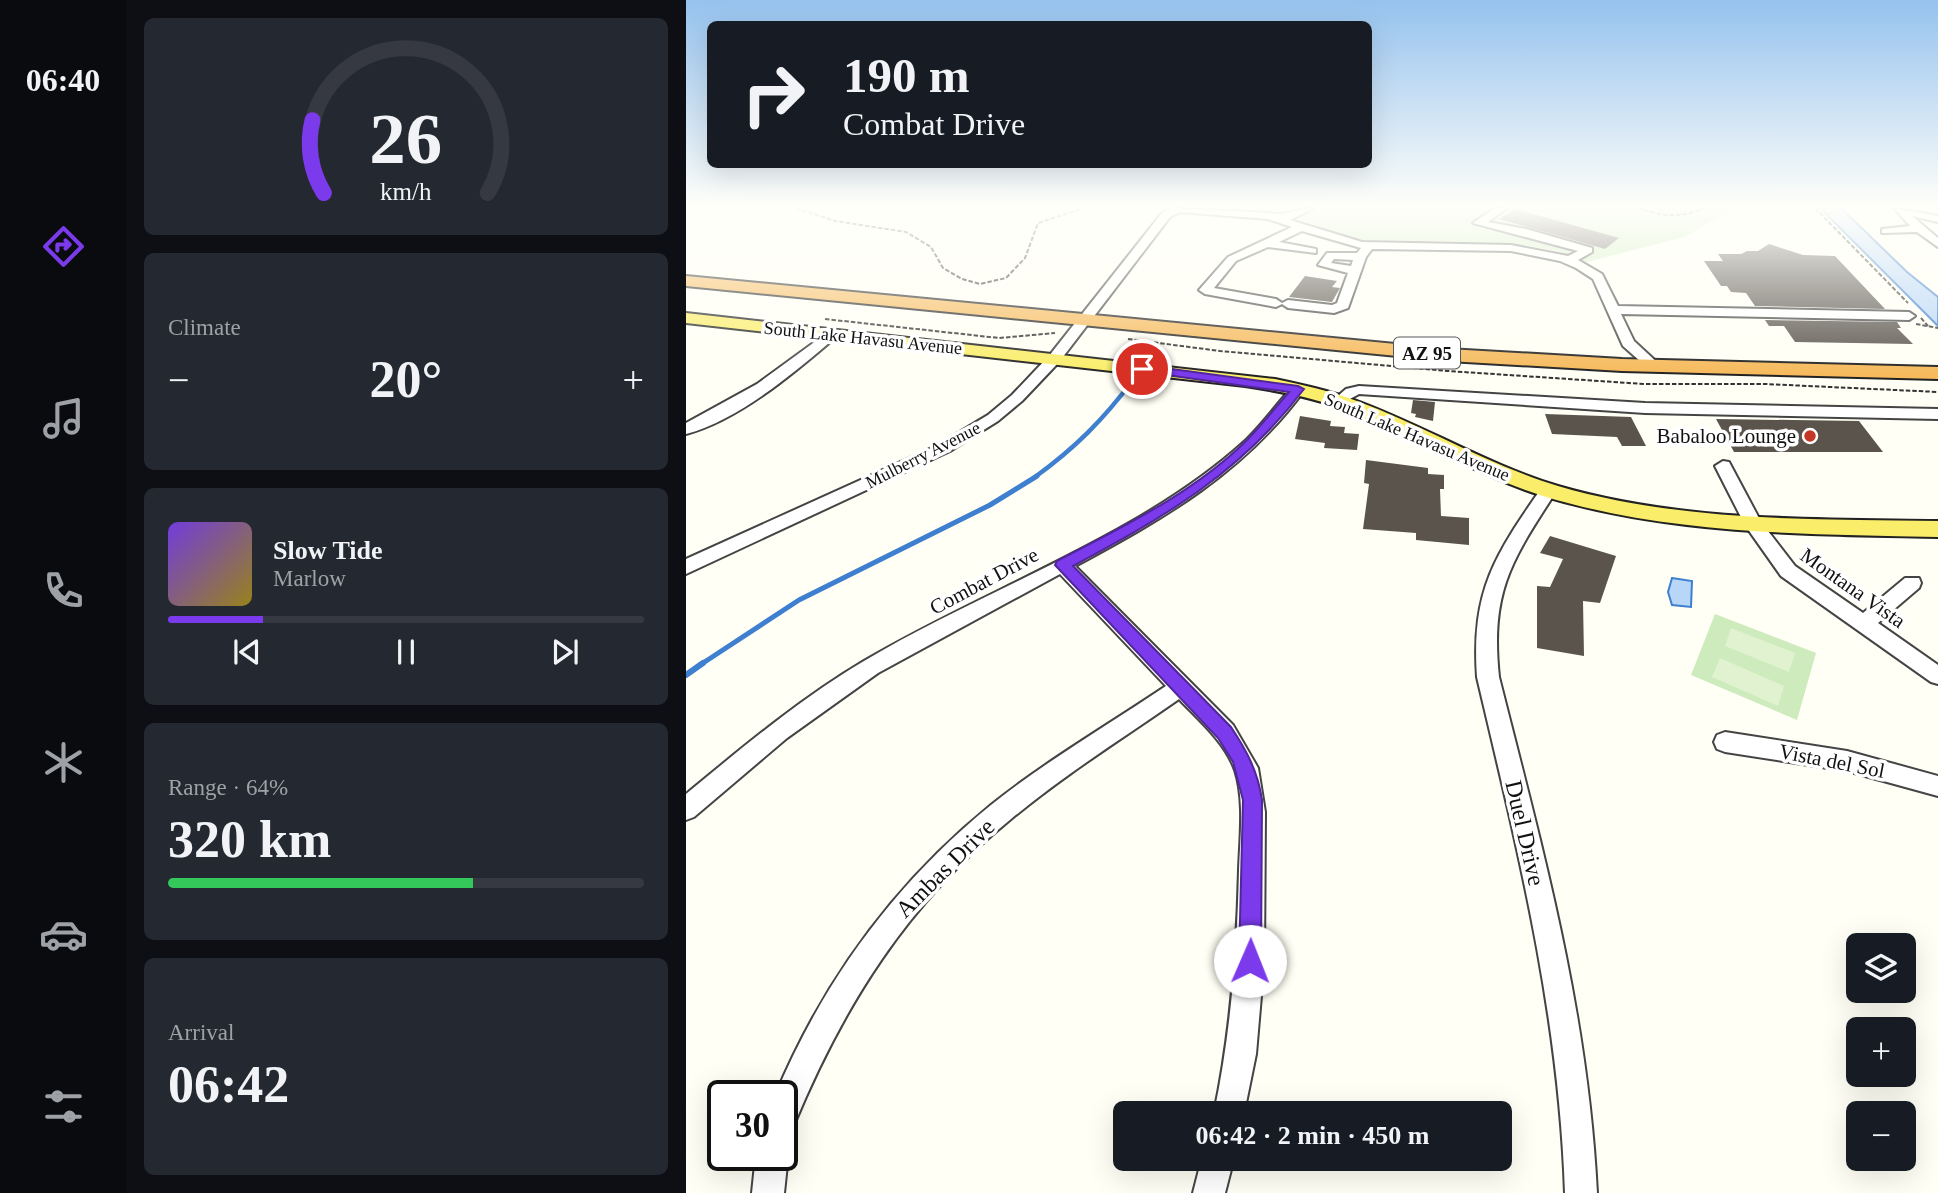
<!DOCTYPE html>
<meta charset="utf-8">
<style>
body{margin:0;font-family:"Times New Roman",serif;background:#242831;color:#f1f3f6;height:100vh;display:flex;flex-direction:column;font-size:26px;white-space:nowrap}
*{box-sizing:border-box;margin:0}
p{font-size:23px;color:#9ea1a6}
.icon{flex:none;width:38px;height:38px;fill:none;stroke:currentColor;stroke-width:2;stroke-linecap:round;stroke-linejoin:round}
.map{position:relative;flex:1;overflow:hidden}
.sheet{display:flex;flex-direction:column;gap:18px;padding:18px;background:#0d0f14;width:560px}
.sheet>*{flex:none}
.banner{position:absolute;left:21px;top:21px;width:665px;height:147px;border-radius:10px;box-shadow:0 7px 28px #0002;background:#171b24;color:#f1f3f6;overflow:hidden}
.buttons{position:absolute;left:1160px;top:933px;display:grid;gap:14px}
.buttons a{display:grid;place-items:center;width:70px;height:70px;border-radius:10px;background:#171b24;box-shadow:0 7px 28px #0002;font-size:35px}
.speed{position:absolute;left:21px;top:1080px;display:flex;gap:14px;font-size:35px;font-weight:700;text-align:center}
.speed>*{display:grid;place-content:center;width:91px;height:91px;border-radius:50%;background:#171b24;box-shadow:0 7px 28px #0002;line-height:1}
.speed .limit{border:4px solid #111;border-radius:10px;background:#fff;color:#111}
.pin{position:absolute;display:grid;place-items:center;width:60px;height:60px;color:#fff;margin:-30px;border:4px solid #fff;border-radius:50%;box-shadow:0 2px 7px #0007}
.me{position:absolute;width:77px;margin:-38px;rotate:1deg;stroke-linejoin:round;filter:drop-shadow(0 0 5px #0008)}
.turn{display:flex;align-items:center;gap:24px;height:147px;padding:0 21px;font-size:32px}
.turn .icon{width:91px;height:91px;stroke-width:2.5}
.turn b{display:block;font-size:49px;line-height:60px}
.big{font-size:52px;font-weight:600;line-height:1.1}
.sheet .card{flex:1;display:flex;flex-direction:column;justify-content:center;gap:10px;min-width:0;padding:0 24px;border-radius:10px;background:#242831}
.sheet .dial{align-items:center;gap:0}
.dial svg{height:182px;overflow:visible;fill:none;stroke:#363941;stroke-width:7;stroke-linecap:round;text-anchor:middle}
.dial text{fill:#f1f3f6;stroke:none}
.song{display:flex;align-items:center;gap:21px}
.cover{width:84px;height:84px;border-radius:10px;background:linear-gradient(135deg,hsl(260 70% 55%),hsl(50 70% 35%))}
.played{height:7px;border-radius:4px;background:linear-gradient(90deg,#7c3aed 20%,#363941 20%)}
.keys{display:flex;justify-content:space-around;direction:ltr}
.heat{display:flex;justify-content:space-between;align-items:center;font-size:38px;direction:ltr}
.charge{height:10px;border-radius:5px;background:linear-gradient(90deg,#34c759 64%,#363941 0)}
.trip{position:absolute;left:427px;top:1101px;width:399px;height:70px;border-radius:10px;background:#171b24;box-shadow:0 7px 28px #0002;font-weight:600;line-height:70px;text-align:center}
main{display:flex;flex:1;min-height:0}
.menu{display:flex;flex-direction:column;width:126px;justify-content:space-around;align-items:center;background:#090b0e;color:#9ea1a6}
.menu .icon{width:49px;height:49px}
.menu .active{color:#7c3aed}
.menu b{font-size:32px;color:#f1f3f6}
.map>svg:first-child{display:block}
.green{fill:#ceebbd}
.pitch{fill:#e0f2cf}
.water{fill:#b8d6f7;stroke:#3e7fd0;stroke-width:2}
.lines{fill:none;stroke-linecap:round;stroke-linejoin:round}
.stream-far2{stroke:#3e7fd0;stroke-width:4.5}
.stream-far1{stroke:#3e7fd0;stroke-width:5}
.stream{stroke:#3e7fd0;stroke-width:6}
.building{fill:#5a544d}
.minor-casing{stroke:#444;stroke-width:4}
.major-casing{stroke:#222;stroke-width:4}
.highway-casing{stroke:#222;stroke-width:4}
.path{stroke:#333;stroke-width:2;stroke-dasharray:4.5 2;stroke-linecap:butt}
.minor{fill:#fff;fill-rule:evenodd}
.major{fill:#faed6a;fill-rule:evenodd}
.highway{fill:#f6ba5c;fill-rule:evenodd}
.route{fill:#7c3aed;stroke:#51269a;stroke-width:2}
.poi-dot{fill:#c43625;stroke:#fff;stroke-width:2.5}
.labels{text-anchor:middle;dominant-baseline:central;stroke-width:7;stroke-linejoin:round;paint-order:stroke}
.far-street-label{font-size:18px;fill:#111;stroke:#fff}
.shield{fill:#fff;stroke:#585858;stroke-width:2}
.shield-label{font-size:19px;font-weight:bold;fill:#111}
.poi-label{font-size:21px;fill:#111;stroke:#fff;text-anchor:end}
.street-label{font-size:21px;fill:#111;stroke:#fff}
.near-street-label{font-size:24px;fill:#111;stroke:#fff}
</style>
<main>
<nav class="menu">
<b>06:40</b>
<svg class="icon active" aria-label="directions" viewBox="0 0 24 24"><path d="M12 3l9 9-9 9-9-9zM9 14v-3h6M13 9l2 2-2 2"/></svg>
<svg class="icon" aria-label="music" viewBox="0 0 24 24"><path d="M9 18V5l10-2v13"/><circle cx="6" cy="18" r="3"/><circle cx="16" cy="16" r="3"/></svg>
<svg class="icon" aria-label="phone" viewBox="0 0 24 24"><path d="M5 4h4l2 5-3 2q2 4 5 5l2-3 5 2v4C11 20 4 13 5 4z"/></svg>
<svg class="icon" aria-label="climate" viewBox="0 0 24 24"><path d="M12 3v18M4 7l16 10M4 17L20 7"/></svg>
<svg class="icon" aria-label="car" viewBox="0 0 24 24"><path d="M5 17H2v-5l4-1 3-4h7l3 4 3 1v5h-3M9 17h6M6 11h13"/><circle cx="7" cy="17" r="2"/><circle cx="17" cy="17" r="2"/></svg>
<svg class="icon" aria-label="filters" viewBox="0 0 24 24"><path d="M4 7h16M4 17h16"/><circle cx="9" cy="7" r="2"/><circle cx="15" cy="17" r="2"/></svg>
</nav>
<section class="sheet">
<div class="card dial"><svg viewBox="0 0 100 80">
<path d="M14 69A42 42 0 1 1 86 69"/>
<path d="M14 69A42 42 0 0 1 9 37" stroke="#7c3aed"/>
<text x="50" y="56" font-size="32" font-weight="700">26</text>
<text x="50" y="72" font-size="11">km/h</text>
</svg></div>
<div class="card"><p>Climate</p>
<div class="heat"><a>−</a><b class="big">20°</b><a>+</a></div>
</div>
<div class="card">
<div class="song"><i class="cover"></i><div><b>Slow Tide</b><p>Marlow</p></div></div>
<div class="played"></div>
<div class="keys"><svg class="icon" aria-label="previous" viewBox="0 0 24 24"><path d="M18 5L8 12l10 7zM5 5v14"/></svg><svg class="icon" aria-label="pause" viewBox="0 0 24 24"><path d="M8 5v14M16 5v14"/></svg><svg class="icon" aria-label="next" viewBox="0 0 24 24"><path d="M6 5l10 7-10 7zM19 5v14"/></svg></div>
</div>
<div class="card"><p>Range · 64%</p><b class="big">320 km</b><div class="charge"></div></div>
<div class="card"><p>Arrival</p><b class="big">06:42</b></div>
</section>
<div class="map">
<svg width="1252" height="1193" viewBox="0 0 1252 1193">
<rect width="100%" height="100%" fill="#fffff5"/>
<g class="green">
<polygon points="616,208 1049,208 998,237 901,262 875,252 838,245 673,241 599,214"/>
<polygon points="1029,614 1130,653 1111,720 1005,675"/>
</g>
<g class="pitch">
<polygon points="1045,628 1109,653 1103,672 1039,646"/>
<polygon points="1034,658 1098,686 1092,706 1026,677"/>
</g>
<g class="water">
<polygon points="1134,208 1155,208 1221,272 1252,297 1252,326"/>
<polygon points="986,578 1006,581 1005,607 986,605 982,592"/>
</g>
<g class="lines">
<g class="stream-far2">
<polyline points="460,357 467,346"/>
<path d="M349,477C389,448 417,420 447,380"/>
</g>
<polyline class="stream-far1" points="14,665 113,600 304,505 351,476"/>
<polyline class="stream" points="0,675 17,663"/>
</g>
<g class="building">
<polygon points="829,209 933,238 919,249 813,219"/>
<polygon points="1083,244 1117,255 1149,256 1199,309 1069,306 1060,293 1045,292 1041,286 1035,286 1018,261 1037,261 1032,254 1055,254 1061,251 1072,251"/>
<polygon points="619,276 651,281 646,287 654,288 646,302 603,297"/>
<polygon points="1079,320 1211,322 1215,328 1211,328 1227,344 1109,342 1098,326 1083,326"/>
<polygon points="727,400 749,402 747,421 729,417 730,414 725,413"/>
<polygon points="859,414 945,417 960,446 936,446 931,437 866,434"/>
<polygon points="614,416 645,421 644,426 659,427 658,433 673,434 671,450 638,448 639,443 609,439"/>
<polygon points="1030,419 1173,421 1197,452 1048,452"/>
<polygon points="680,460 742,468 742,474 758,475 758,489 754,489 755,516 783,518 783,545 730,540 730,533 677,529 683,484 678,483"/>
<polygon points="864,536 930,556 914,603 897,601 898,656 851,648 851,586 864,587 877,559 854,553"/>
</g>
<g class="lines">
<defs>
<g id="minor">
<path d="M487,208L583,213C599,217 611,208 628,208L604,220L676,242L825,245L882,256L892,251L787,223L809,208H821L802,222L840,229L906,248V252L892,260L916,274L932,306L1223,312L1229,316L1223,320L935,314L948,341L975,366L968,370L963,369L937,346L907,279L890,268L874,261L825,251L686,249L680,257L662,308L648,313L602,308L596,304L590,307L519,294L513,290L542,257L606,227L582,219L494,212L484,217L373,362L336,401L312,421L264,451L0,574V559L252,445L302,415L326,395L363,356L476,213ZM616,231L675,248L671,253H641L632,265L662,273L651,303L646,305L602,300L596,303L590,299L528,288L550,261L582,247L630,253V249L593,242ZM648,259L667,260L665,266L645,263Z"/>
<polygon points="1208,208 1252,216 1252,222 1226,216 1252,238 1252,247 1231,232 1196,233 1196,229 1224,226"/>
<path d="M145,330L152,334L150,337C109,372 53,420 0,434V423L71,384Z"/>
<path d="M612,385L619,389C558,473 478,518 389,566L547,725L572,768L579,812L578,961L570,1054L558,1113H528C545,1032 551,953 553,870C554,838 559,801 549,770C539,742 513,720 493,699C437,738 378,775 325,819C221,904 158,1004 107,1127L96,1131V1096H89C137,981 209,883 305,805C360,761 422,725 480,686L374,574L192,673L101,738L8,817L0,820V794C57,747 114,699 178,661C299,589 453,537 558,442C576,425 591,404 607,386Z"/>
<polygon points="673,386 959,403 1252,409 1252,419 959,413 673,394 653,405 646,401 660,389"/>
<polygon points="1037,461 1043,462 1075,522 1109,566 1177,613 1219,578 1233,578 1235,583 1233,588 1192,623 1252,665 1252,684 1245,682 1095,576 1059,525 1029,466"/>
<path d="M863,485L871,490C826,560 804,590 813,677C857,851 902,1012 911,1193H879C873,1013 832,851 791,677C785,590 809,555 857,486Z"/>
<polygon points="1039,732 1161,751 1252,776 1252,796 1161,771 1039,752 1031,749 1028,742 1031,735"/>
<polygon points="96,1143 102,1155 98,1193 66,1193 70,1155 96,1155"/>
<polygon points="516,1158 548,1158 539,1193 507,1193"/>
</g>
<path id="major" d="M0,313L589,379C617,385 645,391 671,401C739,426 802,465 872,486C995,522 1125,519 1252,521V537C1118,534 986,535 857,496C787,474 725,434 657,409C625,397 592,391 559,386L0,323Z"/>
<polygon id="highway" points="0,276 762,349 936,359 1252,367 1252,379 936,371 762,361 0,286"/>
</defs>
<use href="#minor" class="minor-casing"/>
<use href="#major" class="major-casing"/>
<use href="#highway" class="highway-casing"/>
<g class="path">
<polyline points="110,208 149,221 220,232 245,247 257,268 276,279 294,284 320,278 339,258 352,223 398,208"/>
<path d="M952,208C975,216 995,219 1017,208"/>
<polyline points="1129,208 1222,303"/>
<polyline points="1235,318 1242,326"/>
<polyline points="139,319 313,338 369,333"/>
<polyline points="1230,324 1252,328"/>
<polyline points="442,339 534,351 762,371 958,384 1079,384 1252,392"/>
</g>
<use href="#minor" class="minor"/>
<use href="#major" class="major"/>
<use href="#highway" class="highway"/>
</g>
<linearGradient id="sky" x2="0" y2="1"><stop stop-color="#95c2ee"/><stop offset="0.55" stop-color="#fffffa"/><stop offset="1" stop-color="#fffffa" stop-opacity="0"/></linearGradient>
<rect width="1252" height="375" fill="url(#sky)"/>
<path class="route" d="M456,365L612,386L618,389C554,474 478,517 387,566L545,727C561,751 572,772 576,800L575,961L572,969L564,972L556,969L553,961L557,800L547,762L532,738L369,565L371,561C436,527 508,493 561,440C576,425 589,408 603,392L452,371L451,369Z"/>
<circle class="poi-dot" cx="1124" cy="436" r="7"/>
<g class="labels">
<g class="far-street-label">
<text transform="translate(177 338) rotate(6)">South Lake Havasu Avenue</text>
<text transform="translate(731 437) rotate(23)">South Lake Havasu Avenue</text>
<text transform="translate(237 455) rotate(-27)">Mulberry Avenue</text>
</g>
<rect class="shield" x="708" y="337.5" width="66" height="31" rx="5"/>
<g class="shield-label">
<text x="741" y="353">AZ 95</text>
</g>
<g class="poi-label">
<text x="1110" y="436">Babaloo Lounge</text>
</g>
<g class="street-label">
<text transform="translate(298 581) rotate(-28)">Combat Drive</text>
<text transform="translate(1167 588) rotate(35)">Montana Vista</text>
<text transform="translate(1146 761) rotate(11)">Vista del Sol</text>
</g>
<g class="near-street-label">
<text transform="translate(839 833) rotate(77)">Duel Drive</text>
<text transform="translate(259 868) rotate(-45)">Ambas Drive</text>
</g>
</g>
</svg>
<div class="buttons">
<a><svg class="icon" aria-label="layers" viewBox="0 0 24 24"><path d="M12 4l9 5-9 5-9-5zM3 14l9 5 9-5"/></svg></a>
<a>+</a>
<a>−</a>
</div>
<div class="speed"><div class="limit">30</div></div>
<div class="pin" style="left:456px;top:369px;background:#d93025"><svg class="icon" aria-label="arrive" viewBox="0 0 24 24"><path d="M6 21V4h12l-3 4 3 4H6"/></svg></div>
<svg class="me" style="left:564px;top:961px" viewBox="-20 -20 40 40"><circle r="19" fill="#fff"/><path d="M0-13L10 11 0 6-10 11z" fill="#7c3aed"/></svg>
<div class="trip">06:42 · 2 min · 450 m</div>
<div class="banner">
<div class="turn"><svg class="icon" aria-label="right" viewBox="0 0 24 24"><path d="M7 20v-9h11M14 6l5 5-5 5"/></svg><div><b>190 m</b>Combat Drive</div></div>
</div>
</div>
</main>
